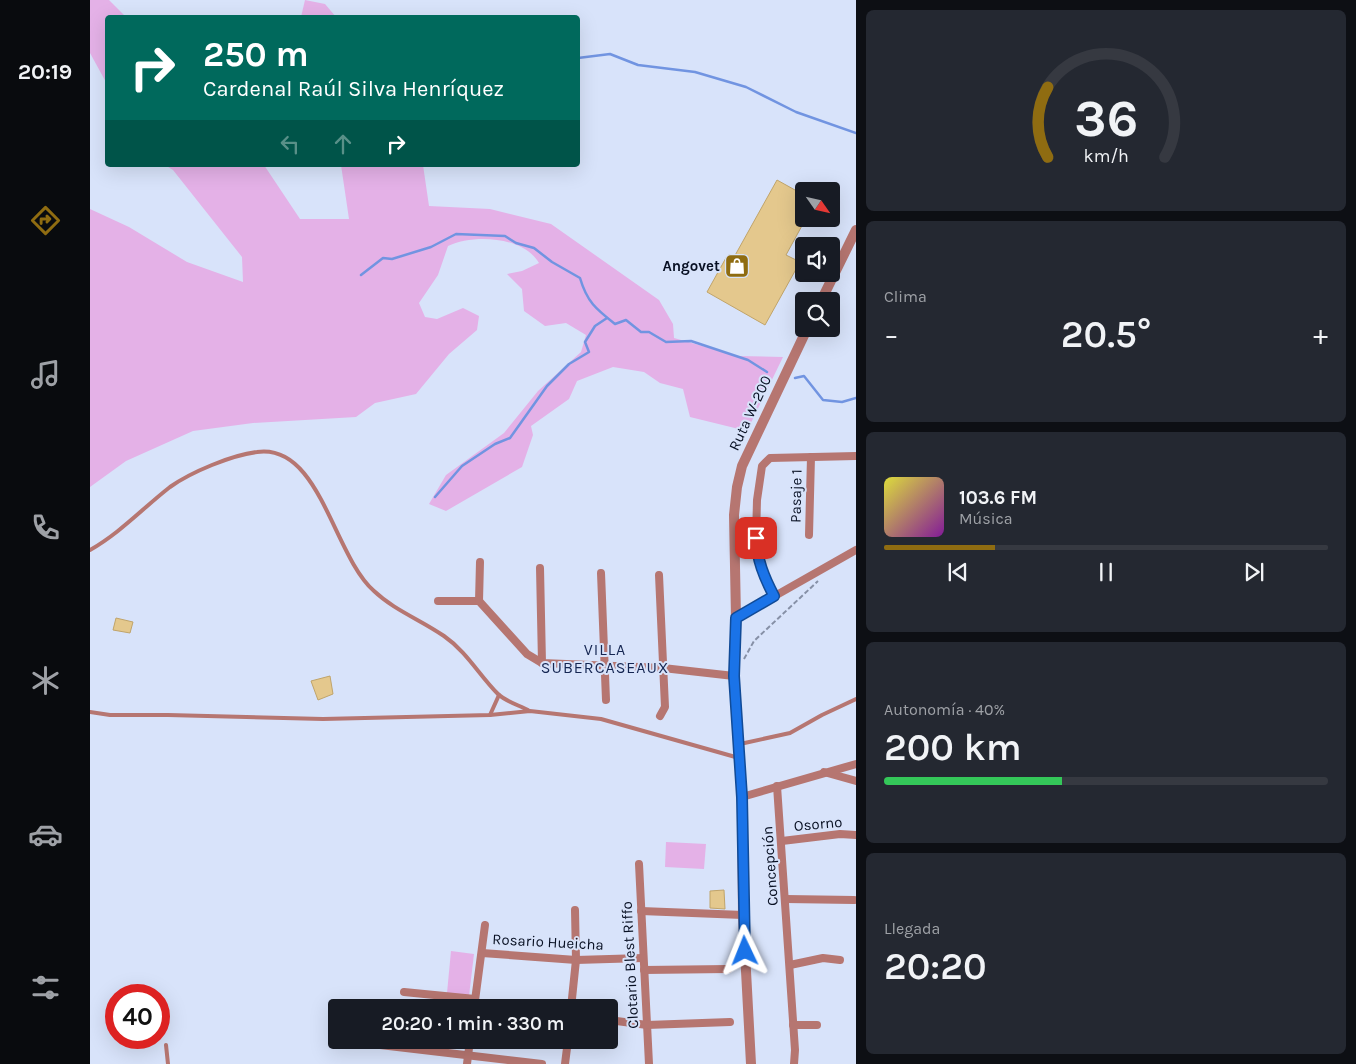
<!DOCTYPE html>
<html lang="es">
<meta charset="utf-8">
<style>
body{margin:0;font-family:Karla,sans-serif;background:#242831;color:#f1f3f6;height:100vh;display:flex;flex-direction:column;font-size:19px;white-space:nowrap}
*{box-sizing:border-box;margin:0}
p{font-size:16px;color:#9ea1a6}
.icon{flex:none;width:28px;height:28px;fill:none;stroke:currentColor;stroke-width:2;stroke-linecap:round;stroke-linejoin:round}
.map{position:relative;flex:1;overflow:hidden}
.drawer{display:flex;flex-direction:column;gap:10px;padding:10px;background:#0d0f14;width:500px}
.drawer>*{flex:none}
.hud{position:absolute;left:15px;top:15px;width:475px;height:152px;border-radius:5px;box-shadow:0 5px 20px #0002;background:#00695c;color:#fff;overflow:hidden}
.needle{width:32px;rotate:124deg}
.fabs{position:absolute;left:705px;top:182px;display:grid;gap:10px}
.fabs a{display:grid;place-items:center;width:45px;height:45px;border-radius:5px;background:#171b24;box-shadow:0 5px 20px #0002;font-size:25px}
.speed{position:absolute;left:15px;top:984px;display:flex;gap:10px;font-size:25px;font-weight:700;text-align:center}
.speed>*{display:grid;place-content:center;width:65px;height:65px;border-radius:50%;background:#171b24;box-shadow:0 5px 20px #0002;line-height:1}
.speed .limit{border:8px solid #d22;background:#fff;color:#111}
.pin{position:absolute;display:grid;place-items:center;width:42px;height:42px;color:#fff;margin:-21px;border-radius:10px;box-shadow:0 2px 8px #0006}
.me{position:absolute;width:55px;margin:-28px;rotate:358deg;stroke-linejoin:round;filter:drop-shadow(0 0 4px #0008)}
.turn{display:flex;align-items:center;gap:18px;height:105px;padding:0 15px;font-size:22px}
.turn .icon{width:65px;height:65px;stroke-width:2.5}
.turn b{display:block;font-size:35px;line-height:42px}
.lanes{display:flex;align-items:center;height:48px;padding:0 15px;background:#0003;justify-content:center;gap:25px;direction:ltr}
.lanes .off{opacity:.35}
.big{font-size:38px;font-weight:600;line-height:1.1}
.drawer .card{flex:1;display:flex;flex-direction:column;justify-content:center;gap:8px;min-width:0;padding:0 18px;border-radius:8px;background:#242831}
.drawer .dial{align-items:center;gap:0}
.dial svg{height:130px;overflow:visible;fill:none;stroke:#363941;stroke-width:7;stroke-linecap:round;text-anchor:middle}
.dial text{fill:#f1f3f6;stroke:none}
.song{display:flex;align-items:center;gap:15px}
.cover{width:60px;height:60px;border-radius:8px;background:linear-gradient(135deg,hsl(60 70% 55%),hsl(290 70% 35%))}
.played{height:5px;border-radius:2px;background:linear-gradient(90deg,#8f6c11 25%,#363941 25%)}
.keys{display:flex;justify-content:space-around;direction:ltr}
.heat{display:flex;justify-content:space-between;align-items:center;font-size:28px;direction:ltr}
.charge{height:8px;border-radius:4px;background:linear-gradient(90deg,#34c759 40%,#363941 0)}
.trip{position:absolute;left:238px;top:999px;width:290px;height:50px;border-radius:5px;background:#171b24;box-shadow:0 5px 20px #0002;font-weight:600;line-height:50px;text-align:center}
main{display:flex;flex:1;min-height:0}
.tabs{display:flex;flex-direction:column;width:90px;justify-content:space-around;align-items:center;background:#090b0e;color:#9ea1a6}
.tabs .icon{width:35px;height:35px}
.tabs .on{color:#8f6c11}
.tabs b{font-size:22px;color:#f1f3f6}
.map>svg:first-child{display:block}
.green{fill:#e4b1e7}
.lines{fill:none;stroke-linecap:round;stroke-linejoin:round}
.stream{stroke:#7194e1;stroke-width:2.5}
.building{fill:#e4c88d;stroke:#c0a46a}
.path{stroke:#8690a6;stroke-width:2;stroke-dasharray:5 2.5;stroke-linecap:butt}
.service{stroke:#b67671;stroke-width:4}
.minor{stroke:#b67671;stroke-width:8}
.tertiary{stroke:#b67671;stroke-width:10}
.route-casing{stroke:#114b97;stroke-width:12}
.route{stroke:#1a73e8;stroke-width:9}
.labels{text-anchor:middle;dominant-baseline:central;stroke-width:4;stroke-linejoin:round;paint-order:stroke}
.poi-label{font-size:15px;font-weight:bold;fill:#081023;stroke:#d8e3fa;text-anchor:end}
.street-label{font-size:15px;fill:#081023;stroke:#d8e3fa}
.neighbourhood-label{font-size:16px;letter-spacing:1px;fill:#152652;stroke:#d8e3fa}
</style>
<main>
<nav class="tabs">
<b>20:19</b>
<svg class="icon on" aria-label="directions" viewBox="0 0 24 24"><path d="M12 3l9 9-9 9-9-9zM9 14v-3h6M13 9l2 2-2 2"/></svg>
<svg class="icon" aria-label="music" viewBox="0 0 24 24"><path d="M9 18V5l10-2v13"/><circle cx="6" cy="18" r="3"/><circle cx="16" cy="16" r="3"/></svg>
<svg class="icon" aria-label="phone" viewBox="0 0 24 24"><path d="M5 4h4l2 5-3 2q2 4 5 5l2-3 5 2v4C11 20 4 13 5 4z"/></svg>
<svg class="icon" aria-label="climate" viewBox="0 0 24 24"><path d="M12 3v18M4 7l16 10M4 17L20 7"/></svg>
<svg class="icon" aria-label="car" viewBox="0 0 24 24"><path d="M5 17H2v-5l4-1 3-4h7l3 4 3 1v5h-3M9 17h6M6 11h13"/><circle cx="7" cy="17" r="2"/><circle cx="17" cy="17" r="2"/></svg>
<svg class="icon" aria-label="filters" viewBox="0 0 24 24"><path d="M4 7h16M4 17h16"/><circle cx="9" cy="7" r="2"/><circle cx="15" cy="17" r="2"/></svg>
</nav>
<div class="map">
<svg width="766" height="1064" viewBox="0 0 766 1064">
<rect width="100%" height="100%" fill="#d8e3fa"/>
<g class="green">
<polygon points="0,0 19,0 36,17 18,18 17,84 0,53"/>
<polygon points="215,0 235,4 246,17 211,17"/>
<path d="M75,165H174L210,219H259L251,165H333L339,206L400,209L461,224L569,300L583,324L584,338L648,356L693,357L657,431L600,417L593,389L570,383L554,372L523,367L487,381L479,399L441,426L443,435L432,467L356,511L339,504L356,475L414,433L448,391L491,352L496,335L476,323L455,326L434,311L432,289L417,274L432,271L449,263C433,236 383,234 358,246L348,275L329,303L335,317L347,319L373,308L389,316L387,330L359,354L326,394L285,403L266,417L163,423L103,431L36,461L0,487V209L39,227L97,262L153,282L152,257L83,170Z"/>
<polygon points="576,842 616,844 614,869 575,867"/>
<polygon points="361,951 384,954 379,996 357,993"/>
</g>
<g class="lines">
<g class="stream">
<polyline points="488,58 520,54 548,65 605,72 656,87 706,112 766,133"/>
<path d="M271,275L293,258L302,259L341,247L366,234L415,236L426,243L444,248L462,262L490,278C497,302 506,309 525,324L536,320L551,332H559L576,342L601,341L658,360L677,372"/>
<polyline points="705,378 714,376 733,400 752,402 766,398"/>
<polyline points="345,497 372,466 405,444 420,438 457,386 479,364 499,352 495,342 505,326 517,318"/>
</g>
</g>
<g class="building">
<polygon points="687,180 714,195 714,222 696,255 710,262 675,325 617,292 637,256 643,259"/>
<polygon points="26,618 43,622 40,633 23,630"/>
<polygon points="240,676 243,694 228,700 221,681"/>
<polygon points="634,890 635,909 620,908 620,891"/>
</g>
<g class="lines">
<polyline class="path" points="654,659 664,641 728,581"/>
<g class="service">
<path d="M0,550C30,533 53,508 80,487C101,472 142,455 167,452C230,443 243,555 284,591C304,610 331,620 354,636C377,652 389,675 408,694C415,701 428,705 438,710"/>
<polyline points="0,712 20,715 78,715 233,719 400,715 440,711 511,719 649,758"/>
<polyline points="400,715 409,695"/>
<polyline points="650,744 700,733 732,715 766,699"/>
<polyline points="76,1045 78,1064"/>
</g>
<g class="minor">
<polyline points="719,535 721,457"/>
<polyline points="450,568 452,663"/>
<polyline points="511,573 516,700"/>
<polyline points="569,575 575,707 570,716"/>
<polyline points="684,597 673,576 667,555 666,538 667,500 672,466 680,458 766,456"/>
<polyline points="348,601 389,601 437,654 452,663 573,668 644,676"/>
<polyline points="389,601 390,562"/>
<polyline points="646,618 766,550"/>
<polyline points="734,772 766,781"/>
<polyline points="687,786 705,1050 704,1064"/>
<polyline points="652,797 766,764"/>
<polyline points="692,841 750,834 766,835"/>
<polyline points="549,864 559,1064"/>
<polyline points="696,899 764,900"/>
<polyline points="551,911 653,915"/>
<polyline points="392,953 486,960 553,958"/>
<polyline points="700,965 733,958 750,960"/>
<polyline points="554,970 638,969"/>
<polyline points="314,992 385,999"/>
<polyline points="412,1006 425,1008"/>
<polyline points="384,1008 395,925"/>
<polyline points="481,1008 486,960 485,910"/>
<polyline points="519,1020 557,1025 640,1022"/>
<polyline points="703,1025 727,1025"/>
<polyline points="256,1041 452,1064"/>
<polyline points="377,1064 380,1040"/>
<polyline points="475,1064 478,1040"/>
</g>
<g class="tertiary">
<polyline points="731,301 766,230"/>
<polyline points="661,1064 653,915 652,797 644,676 646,618 644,515 647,487 652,466 717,329"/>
</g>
</g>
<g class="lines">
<defs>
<path id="route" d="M655,951L652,797L644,676L646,618L684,596C674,577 667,560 666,538"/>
</defs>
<use href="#route" class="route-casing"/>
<use href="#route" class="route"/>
</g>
<defs>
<symbol id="shop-square" viewBox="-11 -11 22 22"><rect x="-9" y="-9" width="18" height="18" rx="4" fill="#8f6c11" stroke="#d8e3fa"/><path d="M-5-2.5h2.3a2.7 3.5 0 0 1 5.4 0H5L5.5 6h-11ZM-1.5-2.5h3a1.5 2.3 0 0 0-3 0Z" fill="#fff"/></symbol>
</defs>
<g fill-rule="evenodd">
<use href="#shop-square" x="633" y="252" width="28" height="28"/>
</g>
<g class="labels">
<g class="poi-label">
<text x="630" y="266">Angovet</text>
</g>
<g class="street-label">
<text transform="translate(660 413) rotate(-65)">Ruta W-200</text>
<text transform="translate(706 496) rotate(-89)">Pasaje 1</text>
<text transform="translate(728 824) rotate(-5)">Osorno</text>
<text transform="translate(680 866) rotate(-94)">Concepción</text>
<text transform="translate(458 942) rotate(3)">Rosario Hueicha</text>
<text transform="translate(540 965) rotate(-93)">Clotario Blest Riffo</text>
</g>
<g class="neighbourhood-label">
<text x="515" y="649">VILLA<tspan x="515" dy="18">SUBERCASEAUX</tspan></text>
</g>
</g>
</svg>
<div class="fabs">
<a><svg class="needle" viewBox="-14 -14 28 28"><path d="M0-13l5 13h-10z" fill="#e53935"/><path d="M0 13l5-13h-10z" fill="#9ea1a6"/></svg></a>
<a><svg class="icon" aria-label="sound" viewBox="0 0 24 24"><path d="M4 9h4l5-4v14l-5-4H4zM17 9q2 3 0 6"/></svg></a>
<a><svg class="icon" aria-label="search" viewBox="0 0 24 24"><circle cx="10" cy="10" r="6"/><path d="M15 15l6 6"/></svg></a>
</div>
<div class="speed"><div class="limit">40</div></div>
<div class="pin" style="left:666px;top:538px;background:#d93025"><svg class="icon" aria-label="arrive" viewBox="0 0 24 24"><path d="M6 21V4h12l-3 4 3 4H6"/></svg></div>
<svg class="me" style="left:655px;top:951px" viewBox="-20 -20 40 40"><path d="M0-17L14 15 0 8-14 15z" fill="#1a73e8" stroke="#fff" stroke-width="4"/></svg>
<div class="trip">20:20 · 1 min · 330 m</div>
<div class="hud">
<div class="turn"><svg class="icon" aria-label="right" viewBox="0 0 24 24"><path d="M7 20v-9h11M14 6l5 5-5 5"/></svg><div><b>250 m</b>Cardenal Raúl Silva Henríquez</div></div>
<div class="lanes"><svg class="icon off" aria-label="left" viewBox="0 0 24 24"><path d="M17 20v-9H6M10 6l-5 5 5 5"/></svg><svg class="icon off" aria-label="ahead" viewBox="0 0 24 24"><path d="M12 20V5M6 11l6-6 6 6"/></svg><svg class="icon" aria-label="right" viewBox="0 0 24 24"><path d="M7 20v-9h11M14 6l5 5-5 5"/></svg></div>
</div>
</div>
<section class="drawer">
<div class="card dial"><svg viewBox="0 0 100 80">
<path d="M14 69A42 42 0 1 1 86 69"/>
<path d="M14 69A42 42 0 0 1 14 26" stroke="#8f6c11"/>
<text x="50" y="56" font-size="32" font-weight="700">36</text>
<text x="50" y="72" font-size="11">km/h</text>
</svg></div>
<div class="card"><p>Clima</p>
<div class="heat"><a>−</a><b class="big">20.5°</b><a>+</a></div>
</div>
<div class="card">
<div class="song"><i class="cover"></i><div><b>103.6 FM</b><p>Música</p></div></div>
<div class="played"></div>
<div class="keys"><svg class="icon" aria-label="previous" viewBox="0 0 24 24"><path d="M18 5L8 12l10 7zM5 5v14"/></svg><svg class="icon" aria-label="pause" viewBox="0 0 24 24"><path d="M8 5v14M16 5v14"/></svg><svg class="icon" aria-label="next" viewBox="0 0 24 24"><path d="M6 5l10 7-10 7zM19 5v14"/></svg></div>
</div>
<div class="card"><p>Autonomía · 40%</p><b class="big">200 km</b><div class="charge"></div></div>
<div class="card"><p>Llegada</p><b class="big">20:20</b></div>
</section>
</main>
